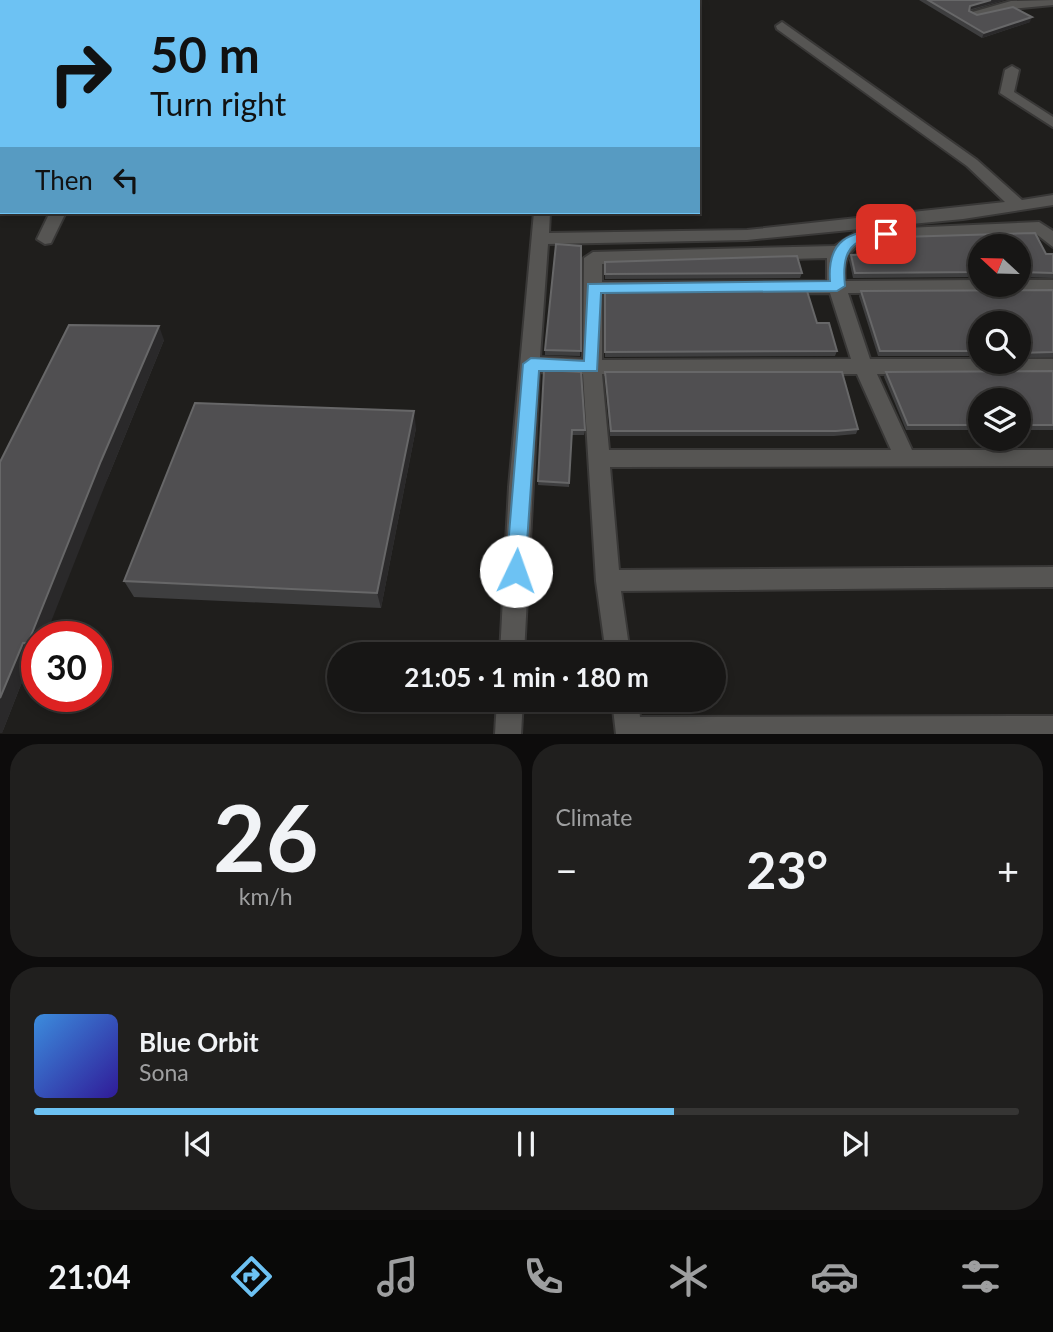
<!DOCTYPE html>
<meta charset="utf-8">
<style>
body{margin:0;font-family:Lato,sans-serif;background:#201f1e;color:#f1f3f6;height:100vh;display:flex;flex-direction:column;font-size:26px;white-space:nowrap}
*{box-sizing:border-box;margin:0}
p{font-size:23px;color:#9e9fa0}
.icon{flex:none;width:38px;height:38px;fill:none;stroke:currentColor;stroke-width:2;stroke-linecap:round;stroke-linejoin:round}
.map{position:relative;height:734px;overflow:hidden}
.details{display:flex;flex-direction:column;gap:10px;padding:10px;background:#0d0c0c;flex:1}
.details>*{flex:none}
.hud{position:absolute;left:0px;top:0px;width:700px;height:214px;box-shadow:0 4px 10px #0003,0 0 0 2px #363534;background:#6dc2f3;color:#111;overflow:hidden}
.needle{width:46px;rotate:292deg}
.buttons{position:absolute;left:968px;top:234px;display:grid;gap:14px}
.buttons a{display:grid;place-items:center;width:63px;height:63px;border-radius:50%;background:#171615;box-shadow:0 4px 10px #0003,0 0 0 2px #363534;font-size:35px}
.speed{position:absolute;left:21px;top:621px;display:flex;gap:14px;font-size:35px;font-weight:700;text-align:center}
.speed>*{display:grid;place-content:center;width:91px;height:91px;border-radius:50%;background:#171615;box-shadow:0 4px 10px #0003,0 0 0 2px #363534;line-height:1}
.speed .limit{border:10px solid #d22;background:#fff;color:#111}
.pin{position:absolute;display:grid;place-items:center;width:60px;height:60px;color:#fff;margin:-30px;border-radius:14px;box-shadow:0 4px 10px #0006}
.me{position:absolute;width:77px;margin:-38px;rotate:3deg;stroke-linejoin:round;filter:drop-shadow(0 0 5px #0008)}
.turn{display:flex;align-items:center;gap:24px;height:147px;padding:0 35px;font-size:32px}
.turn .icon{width:91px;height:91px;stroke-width:2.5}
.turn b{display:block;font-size:49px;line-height:60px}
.then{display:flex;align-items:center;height:66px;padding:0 35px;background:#0003;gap:14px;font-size:26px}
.big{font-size:52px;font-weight:700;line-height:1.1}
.details .card{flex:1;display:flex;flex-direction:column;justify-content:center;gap:10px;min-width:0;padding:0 24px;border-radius:28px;background:#201f1e}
.details .dial{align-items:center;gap:0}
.dial b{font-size:91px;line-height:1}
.song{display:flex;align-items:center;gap:21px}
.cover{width:84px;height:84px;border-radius:10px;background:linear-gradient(135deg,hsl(210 70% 55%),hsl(250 70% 35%))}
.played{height:7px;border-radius:4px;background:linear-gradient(90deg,#6dc2f3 65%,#363534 65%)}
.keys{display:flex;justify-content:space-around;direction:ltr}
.heat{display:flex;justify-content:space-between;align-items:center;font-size:38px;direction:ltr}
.details .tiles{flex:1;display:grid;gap:10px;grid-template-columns:1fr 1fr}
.card:last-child{grid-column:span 2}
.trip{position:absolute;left:327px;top:642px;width:399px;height:70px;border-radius:35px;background:#171615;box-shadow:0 4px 10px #0003,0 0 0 2px #363534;font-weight:700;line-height:70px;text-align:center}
.menu{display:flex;height:112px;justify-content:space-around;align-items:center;background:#090908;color:#9e9fa0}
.menu .icon{width:49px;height:49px}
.menu .active{color:#6dc2f3}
.menu b{font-size:32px;color:#f1f3f6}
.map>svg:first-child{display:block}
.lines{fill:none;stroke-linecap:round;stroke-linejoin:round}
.minor-casing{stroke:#393837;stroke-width:4}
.tertiary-casing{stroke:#393837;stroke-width:4}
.minor{fill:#565553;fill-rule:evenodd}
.tertiary{fill:#565553;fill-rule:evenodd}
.wall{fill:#3e3e3f}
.shaded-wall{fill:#2a292a}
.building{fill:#504f51;stroke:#676768;stroke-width:2}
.route{fill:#6dc2f3;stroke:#477e9e;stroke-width:2}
</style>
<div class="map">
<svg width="1053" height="734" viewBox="0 0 1053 734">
<rect width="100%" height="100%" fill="#1f1e1c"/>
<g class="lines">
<defs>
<g id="minor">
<polygon points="250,0 264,0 265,2 251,2"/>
<polygon points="1053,0 1053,5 1011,9 975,17 969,13 1011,1"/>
<path d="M782,22L977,160L1022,200L1053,195V205L963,219L747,240L548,244L540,357L583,359L584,258L593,252L835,246L860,230L1039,222L1053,231V247L1035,233L864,240C847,254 843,259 845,281L980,280V285H1018V280H1053V292L848,293L870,359H980V362H1018V359H1053V373L877,374L912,450H1053V466L610,467L619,570L1053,567V587L621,591L630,654H606L596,581L583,374L539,372L524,654H500L509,487L534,212H550L549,233L747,230L1005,202L967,166L777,29L776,26ZM827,258V281L602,282V264ZM830,293L851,359L602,360V294ZM602,374H857L891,450H609Z"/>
<polygon points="1012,66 1019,70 1014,92 1053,117 1053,127 1000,93 1005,70"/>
<polygon points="50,212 66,212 51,243 45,244 37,239"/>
<polygon points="497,700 523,700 521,734 495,734"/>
<polygon points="612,700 638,700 640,717 1053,716 1053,734 616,734"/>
</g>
<g id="tertiary">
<polygon points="274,0 289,0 273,2"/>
<polygon points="0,85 2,85 0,94"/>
</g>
</defs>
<use href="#minor" class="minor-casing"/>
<use href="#tertiary" class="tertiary-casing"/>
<use href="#minor" class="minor"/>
<use href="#tertiary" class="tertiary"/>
</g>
<g class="wall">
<polygon points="919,0 1005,0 969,11 977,15 1030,22 982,38"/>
<polygon points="1035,233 1046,254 1053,254 1053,278 1018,277 1018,247 980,247 980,277 853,278 849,260 851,255 869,254 866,243 867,238"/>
<polygon points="581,246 580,356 545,355 545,350"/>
<polygon points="605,262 802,273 800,278 605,279"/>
<polygon points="1053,290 1053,357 1018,358 1018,324 980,324 980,356 878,356 859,296 861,291"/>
<polygon points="605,297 817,323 837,351 835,356 605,357"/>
<polygon points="69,325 164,340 109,475 37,637 37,654 33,654 2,733"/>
<polygon points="544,370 585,430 584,435 572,435 569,487 538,485"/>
<polygon points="1053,371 1053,430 1018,430 1018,401 980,401 980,430 906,430 884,377 886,372"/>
<polygon points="605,372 858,429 856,434 834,436 610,436"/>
<polygon points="416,428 381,608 134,597 124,581"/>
</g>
<g class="shaded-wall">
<polygon points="54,0 69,0 69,2 52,2"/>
<polygon points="180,0 215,0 216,2 175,2"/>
<polygon points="991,0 1005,0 968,10 970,6"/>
<polygon points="1032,17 1030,22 982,38 984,33"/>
<polygon points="2,33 2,48 0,50 0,34"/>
<polygon points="159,326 164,340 109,475 45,637 37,637 37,653 28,643 101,461"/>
<polygon points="414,411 416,428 381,608 377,593"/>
<polygon points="23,643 33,654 2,733 0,733 0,698"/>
</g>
<g class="building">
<polygon points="0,0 54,0 52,2 2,2 2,33 0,34"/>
<polygon points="122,0 180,0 175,2 122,2"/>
<polygon points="928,0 991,0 970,6 969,11 977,15 1013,7 1032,17 984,33"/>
<polygon points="1035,233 1046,254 1053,254 1053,273 1021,272 1018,276 1018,247 980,247 980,272 855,273 851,255 873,254 867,238"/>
<polygon points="556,244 581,246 581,351 545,350"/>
<polygon points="797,256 802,273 605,274 605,262"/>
<polygon points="1053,290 1053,352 1018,353 1018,324 980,324 980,351 880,351 861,291"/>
<polygon points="807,291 817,323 829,323 837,351 605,352 605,292"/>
<polygon points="69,325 159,326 101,461 28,643 23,643 0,698 0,462"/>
<polygon points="544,370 581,372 585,430 572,430 569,483 538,481"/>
<polygon points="1053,371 1053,425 1018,425 1018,401 980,401 980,425 908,425 886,372"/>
<polygon points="605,372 842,372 858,429 836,431 611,431"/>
<polygon points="195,403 414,411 377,593 124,581"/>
</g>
<path class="route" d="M886,229L891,231V237C883,239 875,238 867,239C843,244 843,267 845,286L837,291L601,293L597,371H539L525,571L523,577L516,579L509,577L506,571L523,364L531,358L584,361L588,284L830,281C827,240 849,231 886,229Z"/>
</svg>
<div class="buttons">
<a><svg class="needle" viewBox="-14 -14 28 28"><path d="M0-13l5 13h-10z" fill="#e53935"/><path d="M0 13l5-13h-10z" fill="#9e9fa0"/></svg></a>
<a><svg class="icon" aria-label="search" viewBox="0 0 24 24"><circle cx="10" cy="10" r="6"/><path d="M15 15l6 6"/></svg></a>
<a><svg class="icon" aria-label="layers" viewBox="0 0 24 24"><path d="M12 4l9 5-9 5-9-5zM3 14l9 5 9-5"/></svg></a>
</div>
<div class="speed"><div class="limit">30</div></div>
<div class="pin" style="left:886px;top:234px;background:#d93025"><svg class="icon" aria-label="arrive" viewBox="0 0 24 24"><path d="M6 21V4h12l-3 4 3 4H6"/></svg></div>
<svg class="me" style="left:516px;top:571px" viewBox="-20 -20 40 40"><circle r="19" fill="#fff"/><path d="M0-13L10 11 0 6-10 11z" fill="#6dc2f3"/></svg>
<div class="trip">21:05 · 1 min · 180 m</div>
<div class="hud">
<div class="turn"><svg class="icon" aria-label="right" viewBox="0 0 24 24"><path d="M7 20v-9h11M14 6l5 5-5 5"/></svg><div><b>50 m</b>Turn right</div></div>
<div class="then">Then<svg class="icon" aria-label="left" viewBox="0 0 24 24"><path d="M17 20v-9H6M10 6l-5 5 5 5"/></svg></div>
</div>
</div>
<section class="details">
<div class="tiles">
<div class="card dial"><b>26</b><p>km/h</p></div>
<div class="card"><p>Climate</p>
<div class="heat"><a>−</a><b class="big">23°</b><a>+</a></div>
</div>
<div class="card">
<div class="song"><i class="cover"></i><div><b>Blue Orbit</b><p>Sona</p></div></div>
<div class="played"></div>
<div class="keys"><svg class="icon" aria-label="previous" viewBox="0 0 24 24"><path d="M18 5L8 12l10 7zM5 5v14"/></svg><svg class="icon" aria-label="pause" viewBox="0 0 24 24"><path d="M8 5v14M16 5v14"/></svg><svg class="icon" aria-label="next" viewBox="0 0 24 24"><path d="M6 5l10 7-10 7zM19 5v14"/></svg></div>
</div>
</div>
</section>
<nav class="menu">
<b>21:04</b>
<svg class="icon active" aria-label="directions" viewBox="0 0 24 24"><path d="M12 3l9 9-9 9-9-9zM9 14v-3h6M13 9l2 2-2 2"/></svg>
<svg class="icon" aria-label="music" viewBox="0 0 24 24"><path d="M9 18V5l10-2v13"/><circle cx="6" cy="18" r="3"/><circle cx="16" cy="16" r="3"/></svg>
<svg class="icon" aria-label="phone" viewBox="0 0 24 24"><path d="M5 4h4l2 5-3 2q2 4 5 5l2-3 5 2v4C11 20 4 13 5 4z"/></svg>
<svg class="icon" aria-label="climate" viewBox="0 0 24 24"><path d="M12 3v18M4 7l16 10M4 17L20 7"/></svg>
<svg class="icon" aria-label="car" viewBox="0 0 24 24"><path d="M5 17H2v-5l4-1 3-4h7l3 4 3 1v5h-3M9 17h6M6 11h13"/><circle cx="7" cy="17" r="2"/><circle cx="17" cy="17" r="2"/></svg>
<svg class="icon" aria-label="filters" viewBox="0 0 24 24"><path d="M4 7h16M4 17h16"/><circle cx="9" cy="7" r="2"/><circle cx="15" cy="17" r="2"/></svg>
</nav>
